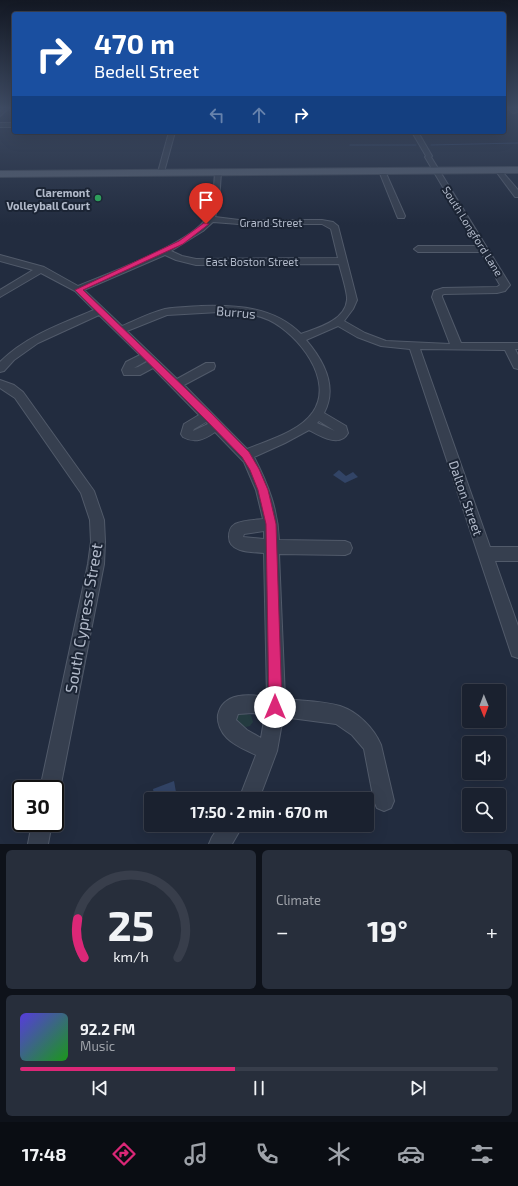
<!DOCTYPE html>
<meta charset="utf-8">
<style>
body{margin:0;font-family:"Exo 2",sans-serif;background:#272e3b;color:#f1f3f6;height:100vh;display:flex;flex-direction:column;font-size:15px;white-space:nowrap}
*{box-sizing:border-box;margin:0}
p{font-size:13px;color:#9fa3aa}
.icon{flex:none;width:22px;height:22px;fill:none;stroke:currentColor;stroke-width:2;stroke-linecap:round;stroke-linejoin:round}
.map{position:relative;height:844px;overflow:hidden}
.drawer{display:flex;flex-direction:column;gap:6px;padding:6px;background:#0e121a;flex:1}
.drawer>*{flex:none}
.banner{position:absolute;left:12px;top:12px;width:494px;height:122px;border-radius:4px;box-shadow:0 4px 16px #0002,0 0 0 1px #383e4b;background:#1a4fa0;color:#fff;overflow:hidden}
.needle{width:26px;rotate:179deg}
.fabs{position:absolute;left:462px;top:684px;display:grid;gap:8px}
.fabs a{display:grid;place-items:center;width:44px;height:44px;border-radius:4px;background:#1a212f;box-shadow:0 4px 16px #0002,0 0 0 1px #383e4b;font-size:20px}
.speed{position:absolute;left:12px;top:780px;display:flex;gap:8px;font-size:20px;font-weight:700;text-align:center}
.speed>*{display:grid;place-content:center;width:52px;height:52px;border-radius:50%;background:#1a212f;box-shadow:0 4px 16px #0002,0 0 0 1px #383e4b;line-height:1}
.speed .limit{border:2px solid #111;border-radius:6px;background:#fff;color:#111}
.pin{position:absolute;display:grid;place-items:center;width:34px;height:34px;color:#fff;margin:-41px -17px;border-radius:50% 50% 50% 0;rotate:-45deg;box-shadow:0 0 4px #0007}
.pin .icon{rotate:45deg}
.me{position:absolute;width:44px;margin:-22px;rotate:0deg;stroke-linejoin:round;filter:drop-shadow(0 0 3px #0008)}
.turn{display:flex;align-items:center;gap:14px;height:84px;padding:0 16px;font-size:18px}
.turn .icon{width:52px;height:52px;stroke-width:2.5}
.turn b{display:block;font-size:28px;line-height:34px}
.lanes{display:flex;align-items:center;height:38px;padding:0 16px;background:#0003;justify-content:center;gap:20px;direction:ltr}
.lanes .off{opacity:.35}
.big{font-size:30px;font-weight:700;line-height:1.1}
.drawer .card{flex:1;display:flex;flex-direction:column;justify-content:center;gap:6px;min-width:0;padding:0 14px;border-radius:6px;background:#272e3b}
.drawer .dial{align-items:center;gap:0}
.dial svg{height:104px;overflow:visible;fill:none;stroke:#383e4b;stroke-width:7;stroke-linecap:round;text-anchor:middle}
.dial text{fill:#f1f3f6;stroke:none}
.song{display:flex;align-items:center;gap:12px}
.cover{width:48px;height:48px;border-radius:6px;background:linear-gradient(135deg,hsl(250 70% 55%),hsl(120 70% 35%))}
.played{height:4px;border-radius:2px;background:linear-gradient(90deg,#db2777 45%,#383e4b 45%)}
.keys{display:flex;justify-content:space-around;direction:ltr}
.heat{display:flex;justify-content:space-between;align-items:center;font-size:22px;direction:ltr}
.drawer .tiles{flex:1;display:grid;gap:6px;grid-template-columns:1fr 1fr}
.card:last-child{grid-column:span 2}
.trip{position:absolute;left:144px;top:792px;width:230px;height:40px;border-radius:4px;background:#1a212f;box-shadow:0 4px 16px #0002,0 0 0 1px #383e4b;font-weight:700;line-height:40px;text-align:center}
.menu{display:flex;height:64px;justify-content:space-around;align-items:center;background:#0a0d13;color:#9fa3aa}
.menu .icon{width:28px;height:28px}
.menu .current{color:#db2777}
.menu b{font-size:18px;color:#f1f3f6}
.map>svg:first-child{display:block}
.green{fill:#243b40}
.water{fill:#324466}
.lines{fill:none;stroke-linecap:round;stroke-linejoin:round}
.stream{stroke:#324466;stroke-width:1}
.minor-casing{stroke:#515a6a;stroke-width:2}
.major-casing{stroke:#3f4858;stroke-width:2}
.minor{fill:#363f4f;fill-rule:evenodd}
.major{fill:#545e6f;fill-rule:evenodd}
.route{fill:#db2777;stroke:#8e194d}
.leisure-dot{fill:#2e9e5b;stroke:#1b2434;stroke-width:1.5}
.labels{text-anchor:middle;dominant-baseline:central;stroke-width:4;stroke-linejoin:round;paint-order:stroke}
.far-poi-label{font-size:11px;font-weight:bold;fill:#b2baca;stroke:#1b2434;text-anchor:end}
.far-street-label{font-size:11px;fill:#b2baca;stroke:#1b2434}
.street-label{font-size:13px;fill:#b2baca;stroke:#1b2434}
.near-street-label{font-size:16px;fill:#b2baca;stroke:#1b2434}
</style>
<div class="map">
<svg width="518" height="844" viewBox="0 0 518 844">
<rect width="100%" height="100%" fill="#222c3f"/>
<polygon class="green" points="239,713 251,715 253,722 250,726 246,727 237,724 237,715"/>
<g class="water">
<polygon points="339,470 346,476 353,472 358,477 345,483 333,475"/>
<polygon points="174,781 176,792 160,799 155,799 153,789"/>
</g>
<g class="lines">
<g class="stream">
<polyline points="350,145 416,145"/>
<polyline points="431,145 518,143"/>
</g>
<defs>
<g id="minor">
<polygon points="4,107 10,107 0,116 0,111"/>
<polygon points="506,107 512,107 518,112 513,113"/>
<rect x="0" y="123" width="14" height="4"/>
<polygon points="169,132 175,132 164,172 161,174 158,172"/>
<path d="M412,132H418L432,156L431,157L510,285L505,291L497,293L444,294L442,295V297L461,343H518V349H515L518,355V369L514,368L505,350L420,349L490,547H518V561H495L518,626V658L512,656L510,650L410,349L381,346L357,337L338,326L306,340C324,361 338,387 324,413L346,426L348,433C340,448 320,436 309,430L285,443L254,457C268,484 278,510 279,540L345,541L350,543L352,548L350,553L345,555L279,554L285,699C302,701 323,701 340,706C358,712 374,728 381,745L394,801L391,808L384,811L377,808L374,801L364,749L352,735L336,724L283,717L277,751L259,799H239L256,755C246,750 235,746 227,738C221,732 217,723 218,715C223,692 249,694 267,697L264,553C253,552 229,553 229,537C229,531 230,527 235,524C243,520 254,520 263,519L256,490L244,462L215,432C205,439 195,444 183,437L181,434L184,424L199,415L153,368L140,375H124L122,370L126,362L140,355L99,315L38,343L14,360L4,371L0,372V362C26,336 61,324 94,310L75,291L41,273L0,297V290L33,270L0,261V255L44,267L78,286C107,274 194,242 207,217C214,204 214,186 215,172L218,170L221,172L219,203L215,217L239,220H322L333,222L338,226L357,300L353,309L344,321L365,333L386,341L450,344L432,297L434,291L443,288L497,287L500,285L481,252H418L414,249L418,246H478L425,157L426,156ZM213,222L239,224H322L331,229L338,258L196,259L182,256L171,251L203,231ZM165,255L176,260L196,265L339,264C341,272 348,294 347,300C345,321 317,328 301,334C274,307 238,305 201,306C189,307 177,307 165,309C150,313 136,320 122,326L84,290ZM219,312C236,312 253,313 269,320C298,334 335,380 313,412C299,432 269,440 247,449L184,385L214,369L215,366L214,363H206L177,379L127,331L167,315ZM146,361L147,362L138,367L134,368ZM319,421L335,431L317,423ZM206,422L208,424L193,431L194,429ZM264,531V539L243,537L244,534ZM253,713L265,715L261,738L247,730L236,720L238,714Z"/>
<polygon points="498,168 500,169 518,190 518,197 515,197 495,170"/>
<polygon points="382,169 385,171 405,216 404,218 398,218 397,216 379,171"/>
<polygon points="0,380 14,385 23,392 94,491 104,520 105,542 104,564 60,789 57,796 55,797 55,789 40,789 88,564 91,542 90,520 81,493 15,398 0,388"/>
<polygon points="32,823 52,823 48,844 28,844"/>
<polygon points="220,825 243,825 232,844 209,844 212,837"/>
</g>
<polygon id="major" points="518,167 518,173 0,177 0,171"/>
</defs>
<use href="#minor" class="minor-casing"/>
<use href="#major" class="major-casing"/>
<use href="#minor" class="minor"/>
<use href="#major" class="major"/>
</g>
<linearGradient id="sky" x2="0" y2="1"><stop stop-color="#131823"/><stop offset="0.48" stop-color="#3e4b63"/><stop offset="1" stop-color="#3e4b63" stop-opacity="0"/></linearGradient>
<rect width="518" height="225" fill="url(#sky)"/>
<polygon class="route" points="204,223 209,224 183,244 83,290 211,413 249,452 259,469 268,490 276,524 282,707 280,712 275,714 271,712 269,707 266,524 258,490 250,470 242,457 204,418 75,290 179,241"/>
<circle class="leisure-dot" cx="98" cy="198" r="4"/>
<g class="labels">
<g class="far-poi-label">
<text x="90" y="192">Claremont<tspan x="90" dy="13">Volleyball Court</tspan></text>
</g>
<g class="far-street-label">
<text x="271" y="222">Grand Street</text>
<text transform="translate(473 231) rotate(58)">South Longford Lane</text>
<text x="252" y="261">East Boston Street</text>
</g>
<g class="street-label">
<text transform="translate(236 312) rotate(5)">Burrus</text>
<text transform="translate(466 498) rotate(71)">Dalton Street</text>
</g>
<g class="near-street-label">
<text transform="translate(83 618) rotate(-80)">South Cypress Street</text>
</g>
</g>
</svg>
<div class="fabs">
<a><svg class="needle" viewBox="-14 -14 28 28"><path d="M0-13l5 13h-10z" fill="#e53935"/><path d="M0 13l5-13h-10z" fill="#9fa3aa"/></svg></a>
<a><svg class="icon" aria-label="sound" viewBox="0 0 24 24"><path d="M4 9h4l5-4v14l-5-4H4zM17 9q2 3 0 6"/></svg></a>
<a><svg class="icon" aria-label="search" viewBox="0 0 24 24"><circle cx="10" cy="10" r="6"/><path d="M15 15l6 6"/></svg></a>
</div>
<div class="speed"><div class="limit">30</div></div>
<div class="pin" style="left:206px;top:224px;background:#d93025"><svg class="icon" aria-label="arrive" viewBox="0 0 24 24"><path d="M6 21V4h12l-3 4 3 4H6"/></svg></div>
<svg class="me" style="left:275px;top:707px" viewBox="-20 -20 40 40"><circle r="19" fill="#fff"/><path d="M0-13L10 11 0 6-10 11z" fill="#db2777"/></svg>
<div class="trip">17:50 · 2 min · 670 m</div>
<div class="banner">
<div class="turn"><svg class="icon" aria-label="right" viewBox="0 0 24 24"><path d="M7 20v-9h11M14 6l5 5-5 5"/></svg><div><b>470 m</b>Bedell Street</div></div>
<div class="lanes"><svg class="icon off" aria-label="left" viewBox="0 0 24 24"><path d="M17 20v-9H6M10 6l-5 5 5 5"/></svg><svg class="icon off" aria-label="ahead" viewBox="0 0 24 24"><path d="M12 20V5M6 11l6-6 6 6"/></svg><svg class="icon" aria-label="right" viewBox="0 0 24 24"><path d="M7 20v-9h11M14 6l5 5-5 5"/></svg></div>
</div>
</div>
<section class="drawer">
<div class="tiles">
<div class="card dial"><svg viewBox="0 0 100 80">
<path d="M14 69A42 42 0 1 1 86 69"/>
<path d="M14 69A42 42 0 0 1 9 39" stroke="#db2777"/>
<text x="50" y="56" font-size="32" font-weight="700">25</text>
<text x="50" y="72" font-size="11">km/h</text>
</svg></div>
<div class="card"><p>Climate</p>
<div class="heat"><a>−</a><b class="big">19°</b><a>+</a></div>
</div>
<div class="card">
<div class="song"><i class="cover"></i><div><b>92.2 FM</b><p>Music</p></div></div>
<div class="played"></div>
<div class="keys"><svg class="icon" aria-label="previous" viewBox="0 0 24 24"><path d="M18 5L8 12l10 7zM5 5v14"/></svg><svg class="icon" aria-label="pause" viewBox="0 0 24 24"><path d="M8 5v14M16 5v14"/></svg><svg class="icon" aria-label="next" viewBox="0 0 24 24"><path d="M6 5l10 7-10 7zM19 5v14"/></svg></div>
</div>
</div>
</section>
<nav class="menu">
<b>17:48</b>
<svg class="icon current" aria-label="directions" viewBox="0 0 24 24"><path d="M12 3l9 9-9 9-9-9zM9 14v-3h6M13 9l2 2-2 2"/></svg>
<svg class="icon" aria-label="music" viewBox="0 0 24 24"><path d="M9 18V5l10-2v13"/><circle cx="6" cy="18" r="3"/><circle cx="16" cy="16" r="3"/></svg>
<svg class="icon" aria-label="phone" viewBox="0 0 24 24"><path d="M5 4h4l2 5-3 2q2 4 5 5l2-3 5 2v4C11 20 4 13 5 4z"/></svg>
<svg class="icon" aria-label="climate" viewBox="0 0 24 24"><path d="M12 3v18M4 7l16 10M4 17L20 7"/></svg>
<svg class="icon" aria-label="car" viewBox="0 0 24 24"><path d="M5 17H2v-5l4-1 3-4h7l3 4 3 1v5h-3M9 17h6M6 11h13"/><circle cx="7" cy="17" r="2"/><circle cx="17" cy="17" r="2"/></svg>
<svg class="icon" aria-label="filters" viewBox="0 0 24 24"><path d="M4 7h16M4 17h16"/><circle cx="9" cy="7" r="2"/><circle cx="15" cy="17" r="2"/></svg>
</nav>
